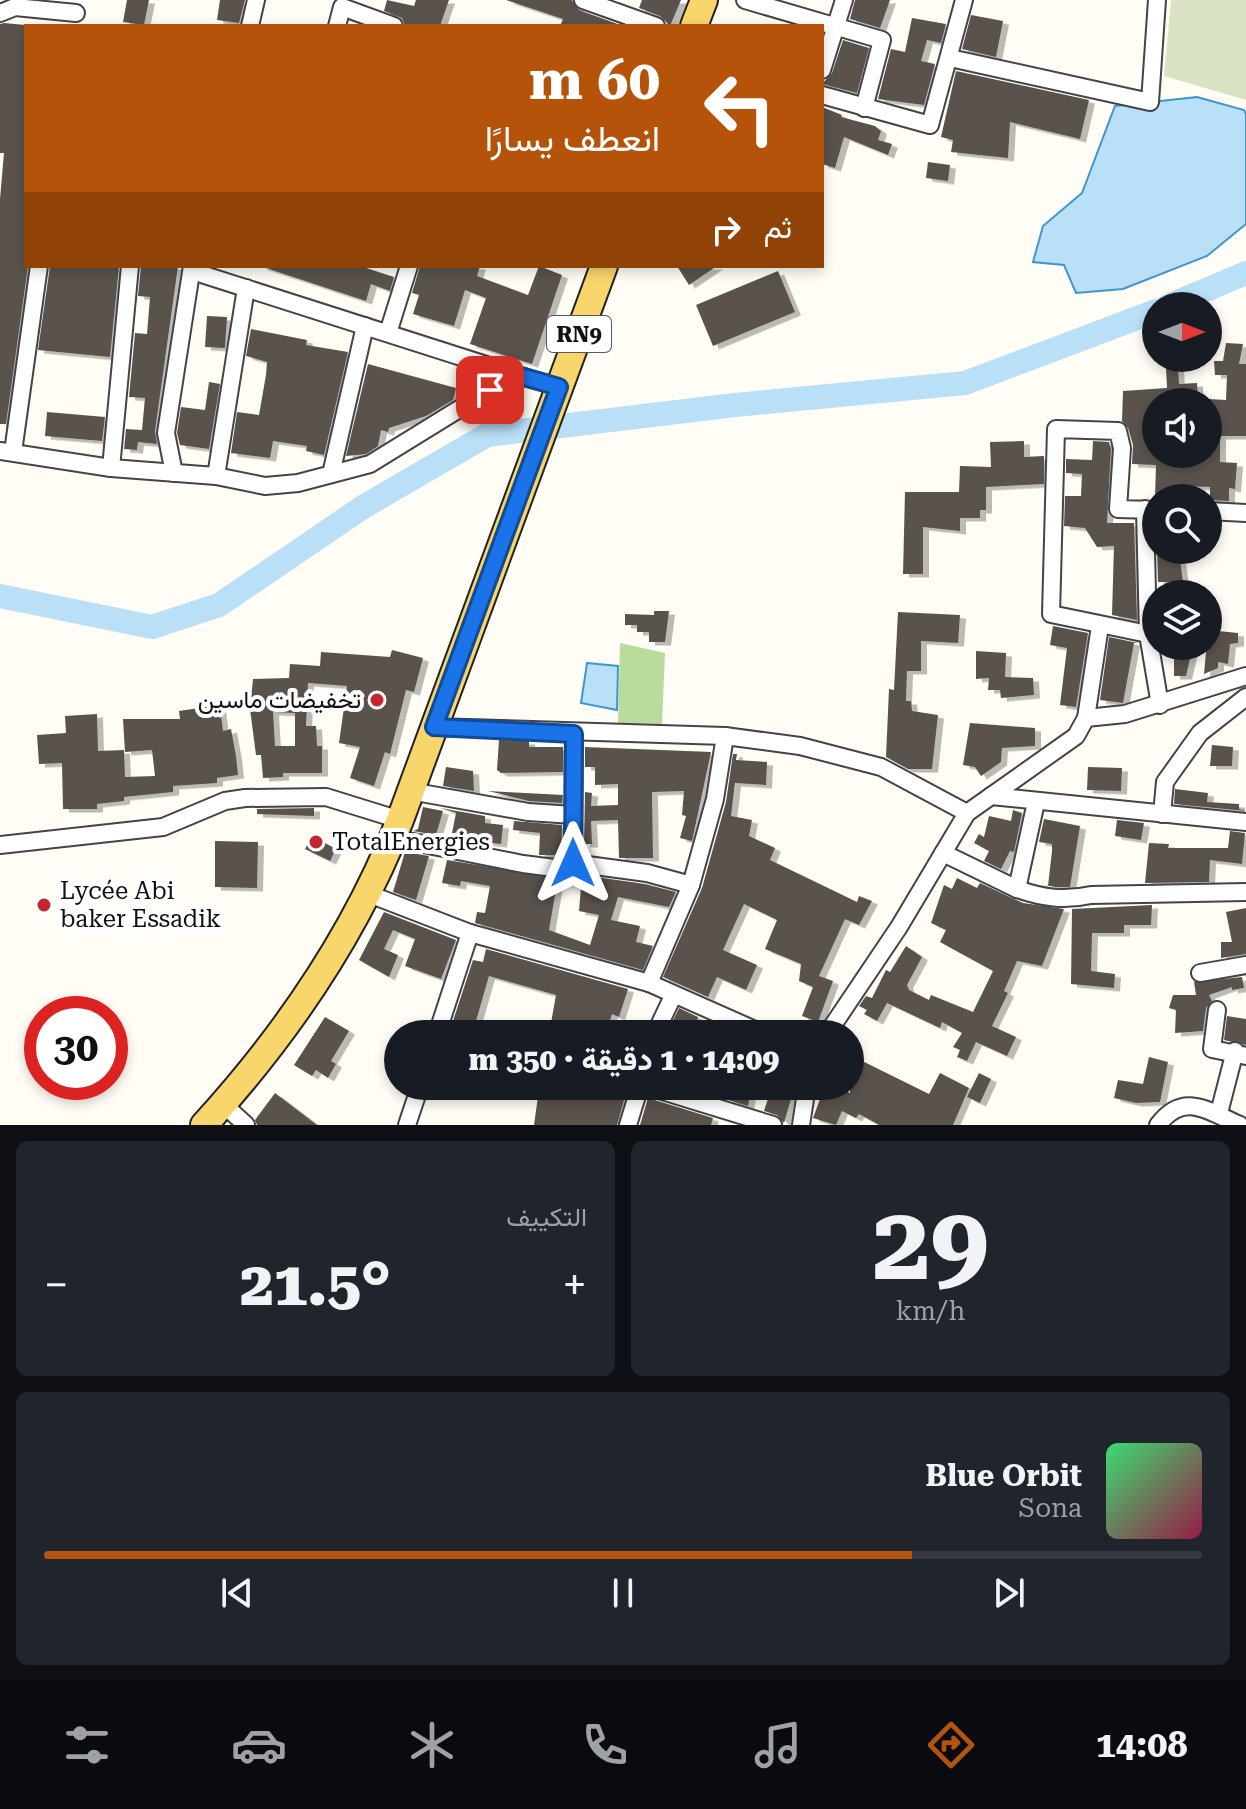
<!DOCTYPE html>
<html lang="ar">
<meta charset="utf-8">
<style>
body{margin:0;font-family:"Roboto Serif",Vazirmatn,serif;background:#20242c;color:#f1f3f6;direction:rtl;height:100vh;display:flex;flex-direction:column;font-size:30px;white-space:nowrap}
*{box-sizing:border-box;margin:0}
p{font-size:26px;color:#9ea1a6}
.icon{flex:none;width:44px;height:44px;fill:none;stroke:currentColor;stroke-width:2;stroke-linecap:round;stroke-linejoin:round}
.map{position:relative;height:1125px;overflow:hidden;direction:ltr}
.sheet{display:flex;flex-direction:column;gap:16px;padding:16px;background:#0d0f14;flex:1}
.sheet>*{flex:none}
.top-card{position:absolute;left:24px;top:24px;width:800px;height:244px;border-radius:0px;box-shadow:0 4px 12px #0003;direction:rtl;background:#b45309;color:#fff;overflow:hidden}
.needle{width:52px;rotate:90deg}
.fabs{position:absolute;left:1142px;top:292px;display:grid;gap:16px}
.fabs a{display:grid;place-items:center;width:80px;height:80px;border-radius:50%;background:#171b24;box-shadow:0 4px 12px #0003;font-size:40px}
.speed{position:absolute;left:24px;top:996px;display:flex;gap:16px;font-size:40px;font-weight:700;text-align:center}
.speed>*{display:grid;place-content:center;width:104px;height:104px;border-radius:50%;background:#171b24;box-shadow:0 4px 12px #0003;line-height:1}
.speed .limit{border:12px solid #d22;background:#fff;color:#111}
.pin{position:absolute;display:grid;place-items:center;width:68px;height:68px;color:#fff;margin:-34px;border-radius:16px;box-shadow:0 4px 12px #0006}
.me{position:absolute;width:88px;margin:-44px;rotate:0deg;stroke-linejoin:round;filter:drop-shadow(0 0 6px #0008)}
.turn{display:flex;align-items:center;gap:28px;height:168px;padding:0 32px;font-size:36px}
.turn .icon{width:104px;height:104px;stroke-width:2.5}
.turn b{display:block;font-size:56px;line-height:68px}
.then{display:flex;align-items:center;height:76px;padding:0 32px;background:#0003;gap:16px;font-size:30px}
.big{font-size:60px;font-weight:800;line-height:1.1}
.sheet .widget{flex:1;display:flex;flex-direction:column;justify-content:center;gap:12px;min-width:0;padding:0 28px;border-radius:12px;background:#20242c}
.sheet .dial{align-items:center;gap:0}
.dial b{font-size:104px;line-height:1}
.song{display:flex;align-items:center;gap:24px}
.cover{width:96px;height:96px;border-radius:12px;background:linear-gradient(135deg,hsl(140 70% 55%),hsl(340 70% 35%))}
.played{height:8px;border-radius:4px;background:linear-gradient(90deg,#b45309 75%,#363941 75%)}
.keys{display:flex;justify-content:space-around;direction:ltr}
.heat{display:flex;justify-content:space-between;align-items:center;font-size:44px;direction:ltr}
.sheet .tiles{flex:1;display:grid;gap:16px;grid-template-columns:1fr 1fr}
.widget:last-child{grid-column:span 2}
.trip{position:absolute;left:384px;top:1020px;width:480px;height:80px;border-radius:40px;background:#171b24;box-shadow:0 4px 12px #0003;font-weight:800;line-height:80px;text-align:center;direction:rtl}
.tabs{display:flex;height:128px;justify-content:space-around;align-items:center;background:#090b0e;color:#9ea1a6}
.tabs .icon{width:56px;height:56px}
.tabs .current{color:#b45309}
.tabs b{font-size:36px;color:#f1f3f6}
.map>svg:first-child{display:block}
.forest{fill:#b9dc9c}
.cemetery{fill:#d9e3c4}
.water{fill:#b9e0f7;stroke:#3f96cf;stroke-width:2}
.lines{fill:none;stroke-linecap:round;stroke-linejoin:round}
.river{stroke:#b9e0f7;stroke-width:24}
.building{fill:#5a524d;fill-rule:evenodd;filter:url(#shadow)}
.minor-casing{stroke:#444;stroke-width:20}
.primary-casing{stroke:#222;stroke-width:30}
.minor{stroke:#fff;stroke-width:16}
.primary{stroke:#f9d66b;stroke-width:26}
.route-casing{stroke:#114b97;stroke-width:20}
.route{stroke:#1a73e8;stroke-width:14}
.poi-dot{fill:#c4262e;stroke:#fff;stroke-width:3}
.labels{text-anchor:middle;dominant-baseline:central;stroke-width:8;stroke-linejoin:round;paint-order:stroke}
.shield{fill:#fff;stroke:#585858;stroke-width:2}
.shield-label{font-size:22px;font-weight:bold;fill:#111}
.poi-label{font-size:24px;fill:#111;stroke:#fff;text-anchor:start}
</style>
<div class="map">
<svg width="1246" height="1125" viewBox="0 0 1246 1125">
<defs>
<filter id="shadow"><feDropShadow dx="6" dy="3.5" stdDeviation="0" flood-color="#0004"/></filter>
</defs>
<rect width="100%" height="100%" fill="#fffdf5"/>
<polygon class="forest" points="620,643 665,653 662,724 618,723"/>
<polygon class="cemetery" points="1171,0 1246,0 1246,100 1164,76"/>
<g class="water">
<polygon points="1197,97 1244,110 1246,114 1246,224 1207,256 1123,289 1076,293 1064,265 1033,262 1043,226 1082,193 1115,106"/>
<polygon points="587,663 618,666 617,710 581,703"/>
</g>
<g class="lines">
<g class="river">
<polyline points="1168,306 1246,273"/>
<polyline points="0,596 152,627 219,605 363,507 487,435 735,405 965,383 1156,311"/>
</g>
</g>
<g class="building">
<polygon points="127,0 149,0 144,25 123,22"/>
<polygon points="220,0 245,0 239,23 217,20"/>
<polygon points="387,0 414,6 416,0 449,0 440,26 405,26 402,18 384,11"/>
<polygon points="506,0 572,0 579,10 623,26 560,26 563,19"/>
<polygon points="642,0 681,0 670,26 660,16 639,8"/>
<polygon points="855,0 890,0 880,28 850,19"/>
<polygon points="971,15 1003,21 996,57 962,49"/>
<polygon points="912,18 946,24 941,43 927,40 921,61 935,64 924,105 878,99 891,49 905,52"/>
<polygon points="4,23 26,25 24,266 28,266 6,424 0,424 0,199 4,153 0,153 0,24"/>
<polygon points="843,40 869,48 857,93 822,84 832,73"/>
<polygon points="956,71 1089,100 1080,139 1010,122 1008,158 951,152 953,140 941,137"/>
<polygon points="822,107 842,115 841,117 875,126 881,131 878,140 892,144 888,155 844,137 835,168 822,164"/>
<polygon points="928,162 950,165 948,181 926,178"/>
<polygon points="50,266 119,266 110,357 38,350"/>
<polygon points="141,266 178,266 155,431 157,444 138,442 137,450 124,449 126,429 142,430 145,398 129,397 135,333 147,334 150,297 138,296"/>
<polygon points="260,266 360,266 394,277 390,291 371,284 366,301"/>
<polygon points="420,266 480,266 477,276 528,295 539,266 562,275 532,364 470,344 486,298 465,290 454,326 413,314 419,295 412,293"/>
<polygon points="677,266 717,266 689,285"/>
<polygon points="778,271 795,312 713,346 696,305"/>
<polygon points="207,316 227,317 225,348 205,347"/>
<polygon points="251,329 307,340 306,345 348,352 324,455 306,451 307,446 273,441 270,458 231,453 237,412 259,415 266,375 267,362 246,356"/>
<polygon points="1226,343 1243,344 1239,364 1246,364 1246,436 1220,436 1220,462 1237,463 1235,489 1229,488 1229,501 1210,500 1210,487 1185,486 1185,498 1155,498 1156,465 1132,464 1133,445 1128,428 1122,421 1123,391 1167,388 1166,368 1178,368 1179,384 1197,383 1198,402 1156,402 1156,454 1208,454 1208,399 1226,400 1227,375 1215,375 1214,361 1223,361"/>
<polygon points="368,364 456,388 453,400 426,416 389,428 388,432 381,430 378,446 366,454 346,456"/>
<polygon points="209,382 220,384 209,449 180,445 177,433 181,407 205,410"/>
<polygon points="47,412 105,417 102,441 45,436"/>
<polygon points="1024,441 1024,457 1044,456 1044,484 986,487 986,510 980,510 980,518 960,518 960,531 923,527 923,574 903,574 905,492 959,492 960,466 991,467 990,442"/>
<polygon points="1093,441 1109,442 1111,449 1107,523 1134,523 1137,620 1112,615 1114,546 1097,547 1085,528 1064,526 1065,496 1081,496 1082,474 1066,473 1066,459 1092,460"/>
<polygon points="1157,550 1179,552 1183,582 1158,582"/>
<polygon points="654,611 669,611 665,642 649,642 649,632 637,632 637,625 625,625 625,614 654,615"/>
<polygon points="898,612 960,615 958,643 921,641 921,671 907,671 906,701 911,701 912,711 938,715 932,769 908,769 886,757 889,689 894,690"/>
<polygon points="1053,626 1088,633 1076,707 1060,705 1067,648 1050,645"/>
<polygon points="1208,630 1238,633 1238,643 1230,644 1228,664 1218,662 1218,668 1204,674"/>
<polygon points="1109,637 1138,643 1134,643 1123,703 1100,700"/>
<polygon points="1174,646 1193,646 1186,676 1174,676"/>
<path d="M392,650L423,658L414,692L406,690L390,754L385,752L374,786L350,778L360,747L339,743L347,686L308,683L306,726H316L317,746H322V773H283V777L263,778L261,755H256L250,709L253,679L289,678L290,664L320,666L321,652L390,657ZM273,712L295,713V746H275Z"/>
<polygon points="976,651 1006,653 1005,677 1033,678 1034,695 1001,698 1000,690 988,690 989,678 976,679"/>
<polygon points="206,707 220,707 223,731 231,729 236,756 238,775 217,778 217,783 173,786 173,792 124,797 124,801 97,804 97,809 63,809 62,763 39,764 37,735 66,733 65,716 97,714 98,751 124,750 125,777 155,776 152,750 125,752 123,719 180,719 179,711"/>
<polygon points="970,723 1035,728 1035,746 1002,748 1001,762 981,776 975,767 963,765"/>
<polygon points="499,740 529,741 529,747 563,747 563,772 501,773 497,770"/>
<polygon points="1212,745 1233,747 1232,766 1210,766"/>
<polygon points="585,747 711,752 692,841 680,838 686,816 682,815 684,791 652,792 653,858 619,858 618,820 591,821 592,844 584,844 585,792 592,793 591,806 618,805 618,784 595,785 595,767 585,767"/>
<polygon points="733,754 737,754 736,760 767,762 766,785 735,783 731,816 752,820 749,836 775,848 770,860 857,902 859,896 872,901 859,925 845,919 819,976 833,981 818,1022 802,1016 813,987 799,981 801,964 765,949 777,920 744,904 723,950 757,965 746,990 717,977 708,997 663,977 702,888 726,802"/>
<polygon points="446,767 473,771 474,791 443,786"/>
<polygon points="1088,767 1122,768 1121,791 1087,790"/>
<polygon points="1175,789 1208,793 1207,802 1239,804 1239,809 1246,811 1174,804"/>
<polygon points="488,791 563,795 562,803 529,801"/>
<polygon points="423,807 443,811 436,835 413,831 418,829"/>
<polygon points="314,808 314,816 257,814 257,809"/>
<polygon points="440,808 485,816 485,823 503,825 501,844 451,838 456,813"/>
<polygon points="1013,810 1022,813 1014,852 1010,851 1001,869 984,861 989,851 974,843 979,834 984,837 989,816 1011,821"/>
<polygon points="1044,819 1080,826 1070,887 1055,887 1045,885 1048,886 1052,851 1052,844 1039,842"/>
<polygon points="1117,820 1144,823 1141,840 1115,836"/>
<polygon points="514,821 562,825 561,855 539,855 540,833 513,830"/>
<polygon points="1230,831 1245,833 1242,864 1210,860 1209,882 1145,883 1149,843 1169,844 1168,848 1228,848"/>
<polygon points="312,836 336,849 330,861 305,849"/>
<polygon points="215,841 258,842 257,888 215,887"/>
<polygon points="405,852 429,856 416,900 393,892"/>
<polygon points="447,860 558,878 549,930 590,945 599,915 579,911 582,875 645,884 676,892 669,907 618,897 611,920 640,926 636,942 653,946 643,970 475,923 477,912 485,913 490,886 461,881 460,886 442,883"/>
<polygon points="957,878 977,888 980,883 1023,903 1064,909 1042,966 1017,961 1004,991 1008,993 992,1026 1016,1037 1007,1056 976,1042 967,1061 957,1057 960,1050 953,1047 962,1033 942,1022 940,1028 887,1003 877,1021 864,1014 867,1010 859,1006 866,996 872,998 886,970 890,972 906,946 922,957 907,985 909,990 929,1000 931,995 973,1012 993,971 940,942 946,930 931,923 944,885 952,889"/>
<polygon points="1152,905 1151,925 1124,925 1124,933 1092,933 1091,971 1115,974 1114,988 1071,984 1072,909"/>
<polygon points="1246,908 1246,954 1221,958 1221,942 1232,942 1226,912"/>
<polygon points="384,912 456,940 441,979 405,966 415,939 393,930 384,949 398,955 389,977 359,960"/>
<polygon points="486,949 628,989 619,1017 612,1014 606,1034 549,1034 556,995 489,976 474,1028 453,1021 473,960 483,962"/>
<polygon points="1242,977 1244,988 1232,990 1232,987 1209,995 1212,1001 1206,1008 1203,1031 1175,1033 1176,1010 1169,1008 1173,995 1196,995 1194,982"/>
<polygon points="679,1008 698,1017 697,1021 728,1034 668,1031"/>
<polygon points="1227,1016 1246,1019 1246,1045 1224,1040"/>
<polygon points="325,1017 349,1031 331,1061 336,1064 328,1078 316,1070 312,1076 294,1065"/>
<polygon points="850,1055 929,1094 940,1073 969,1088 953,1125 879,1125 859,1114 856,1118 842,1111 836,1125 813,1118 820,1099 816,1097 818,1086 836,1086 850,1093"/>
<polygon points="1149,1057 1168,1062 1160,1102 1136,1103 1114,1098 1118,1080 1143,1084"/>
<polygon points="979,1073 991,1079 980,1103 967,1097"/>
<polygon points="566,1086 628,1086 617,1125 534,1125 539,1089 564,1092"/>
<polygon points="731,1086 752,1086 748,1106 728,1100"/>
<polygon points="772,1086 793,1092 784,1123 777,1115 764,1111"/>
<polygon points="275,1093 317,1125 257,1125 255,1120"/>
<polygon points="648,1098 713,1118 711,1125 640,1125"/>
</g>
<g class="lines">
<defs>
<g id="minor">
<polyline points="583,0 656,26"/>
<polyline points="745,0 882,40 864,108"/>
<polyline points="0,13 15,7 76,13"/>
<polyline points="250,26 256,0"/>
<polyline points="337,26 342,7 394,26"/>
<polyline points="950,58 1150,102 1157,0"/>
<polyline points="822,70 844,0"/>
<polyline points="822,95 930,125 964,0"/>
<polyline points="192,271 524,377"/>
<polyline points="388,333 409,266"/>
<polyline points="0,451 111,468 216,476 265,486 298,483 370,464 490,390 524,377 559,387"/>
<polyline points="13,452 39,266"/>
<polyline points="111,468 130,266"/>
<polyline points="174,473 166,433 192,266"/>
<polyline points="331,474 365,326"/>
<polyline points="216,476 246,288"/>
<polyline points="1145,509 1148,634 1160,705"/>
<polyline points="1208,511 1246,513"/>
<polyline points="1148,634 1051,614 1056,429 1118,431 1122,448 1118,509 1156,510"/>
<polyline points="1086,718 1100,626"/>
<polyline points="434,727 725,736 800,746 881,767 967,813"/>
<polyline points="410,791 528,812 573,815"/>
<polyline points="991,796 1246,822"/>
<polyline points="1162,814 1165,782 1200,733 1246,697"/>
<polyline points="393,838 523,864 554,868 573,863 647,873 691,885"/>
<polyline points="0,845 163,827 225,801 245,798 326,797 400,820"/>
<polyline points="943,853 1017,889 1036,802"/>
<polyline points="573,863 574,734"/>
<path d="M1017,889C1043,898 1064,901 1091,895L1246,892"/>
<polyline points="369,894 470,933 649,983 764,1034"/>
<polyline points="1200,973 1246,965"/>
<polyline points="649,983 691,885 715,799 725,736"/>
<polyline points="1217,1010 1212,1049 1246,1056"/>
<polyline points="437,1034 470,933"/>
<polyline points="655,1034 673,996"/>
<polyline points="827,1034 899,927 967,813 1076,736 1086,718 1125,714 1246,676"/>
<polyline points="646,1086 773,1125"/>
<polyline points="223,1104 246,1125"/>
<polyline points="1219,1113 1235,1051"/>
<polyline points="407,1125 420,1086"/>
<polyline points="628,1125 640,1086"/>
<polyline points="801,1125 807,1086"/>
<path d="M1158,1125C1184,1090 1209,1112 1240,1125"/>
</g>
<g id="primary">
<polyline points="694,26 704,0"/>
<path d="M204,1125C287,1034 355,935 400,820L604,266"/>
</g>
</defs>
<use href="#minor" class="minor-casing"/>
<use href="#primary" class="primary-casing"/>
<use href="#minor" class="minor"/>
<use href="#primary" class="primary"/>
</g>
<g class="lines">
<defs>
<polyline id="route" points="490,390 524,377 559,387 434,727 574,734 573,863"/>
</defs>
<use href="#route" class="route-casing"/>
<use href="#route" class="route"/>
</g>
<g class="poi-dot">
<circle cx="377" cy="700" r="8"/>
<circle cx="316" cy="842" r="8"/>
<circle cx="44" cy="905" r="8"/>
</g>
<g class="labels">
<rect class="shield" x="547" y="316" width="64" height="36" rx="6"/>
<g class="shield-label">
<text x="579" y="334">RN9</text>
</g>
<g class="poi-label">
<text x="361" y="700" text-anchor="end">تخفيضات ماسين</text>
<text x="332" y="842">TotalEnergies</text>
<text x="60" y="891">Lycée Abi<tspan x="60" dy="28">baker Essadik</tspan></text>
</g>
</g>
</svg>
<div class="fabs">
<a><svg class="needle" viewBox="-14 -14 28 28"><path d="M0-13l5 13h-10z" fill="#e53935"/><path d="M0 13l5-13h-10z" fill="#9ea1a6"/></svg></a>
<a><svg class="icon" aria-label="sound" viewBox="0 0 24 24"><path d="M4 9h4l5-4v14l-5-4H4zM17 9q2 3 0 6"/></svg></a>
<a><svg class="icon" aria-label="search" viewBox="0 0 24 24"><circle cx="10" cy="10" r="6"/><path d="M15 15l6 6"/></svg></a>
<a><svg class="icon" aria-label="layers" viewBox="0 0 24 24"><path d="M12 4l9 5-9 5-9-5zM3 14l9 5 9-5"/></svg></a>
</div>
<div class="speed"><div class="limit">30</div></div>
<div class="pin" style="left:490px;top:390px;background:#d93025"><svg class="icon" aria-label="arrive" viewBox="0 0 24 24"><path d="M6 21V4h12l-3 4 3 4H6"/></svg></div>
<svg class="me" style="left:573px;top:863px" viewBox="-20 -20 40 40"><path d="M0-17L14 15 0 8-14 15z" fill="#1a73e8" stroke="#fff" stroke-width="4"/></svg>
<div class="trip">14:09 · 1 دقيقة · 350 m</div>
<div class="top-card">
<div class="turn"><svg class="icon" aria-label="left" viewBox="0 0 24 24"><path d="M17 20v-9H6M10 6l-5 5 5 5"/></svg><div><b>60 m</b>انعطف يسارًا</div></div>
<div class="then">ثم<svg class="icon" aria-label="right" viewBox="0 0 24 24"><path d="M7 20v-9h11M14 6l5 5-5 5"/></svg></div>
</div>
</div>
<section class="sheet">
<div class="tiles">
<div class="widget dial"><b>29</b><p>km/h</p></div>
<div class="widget"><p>التكييف</p>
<div class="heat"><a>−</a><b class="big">21.5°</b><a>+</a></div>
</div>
<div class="widget">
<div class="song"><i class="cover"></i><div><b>Blue Orbit</b><p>Sona</p></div></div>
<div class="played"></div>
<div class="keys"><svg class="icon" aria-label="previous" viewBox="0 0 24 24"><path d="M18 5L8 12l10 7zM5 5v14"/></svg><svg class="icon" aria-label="pause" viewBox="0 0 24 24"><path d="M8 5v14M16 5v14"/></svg><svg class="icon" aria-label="next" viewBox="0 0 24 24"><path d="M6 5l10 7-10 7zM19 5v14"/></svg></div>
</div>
</div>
</section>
<nav class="tabs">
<b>14:08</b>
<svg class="icon current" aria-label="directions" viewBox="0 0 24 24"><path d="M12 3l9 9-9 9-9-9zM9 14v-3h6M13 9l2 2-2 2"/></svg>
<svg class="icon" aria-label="music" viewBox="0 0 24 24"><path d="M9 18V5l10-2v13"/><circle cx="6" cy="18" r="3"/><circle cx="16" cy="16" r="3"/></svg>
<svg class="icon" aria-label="phone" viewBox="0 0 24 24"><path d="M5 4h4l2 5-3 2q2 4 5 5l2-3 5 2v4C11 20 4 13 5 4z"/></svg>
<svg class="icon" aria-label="climate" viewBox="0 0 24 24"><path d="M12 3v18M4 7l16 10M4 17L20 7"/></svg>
<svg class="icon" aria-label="car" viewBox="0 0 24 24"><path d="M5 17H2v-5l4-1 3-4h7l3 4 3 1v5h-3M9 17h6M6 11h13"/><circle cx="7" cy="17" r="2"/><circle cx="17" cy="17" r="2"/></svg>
<svg class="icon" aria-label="filters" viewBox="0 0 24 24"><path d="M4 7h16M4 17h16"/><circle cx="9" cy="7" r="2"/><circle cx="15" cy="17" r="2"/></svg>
</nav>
